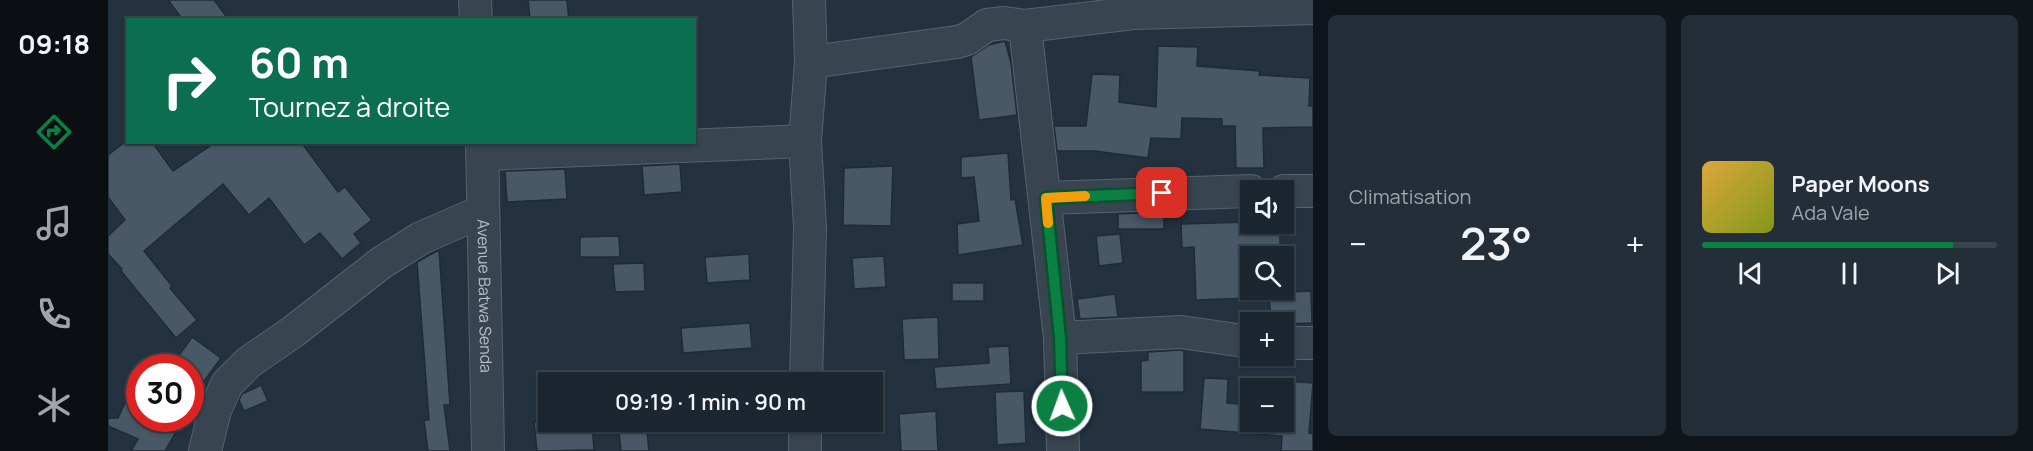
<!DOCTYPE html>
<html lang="fr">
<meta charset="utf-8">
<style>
body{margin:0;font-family:Manrope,sans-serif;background:#242e38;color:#f1f3f6;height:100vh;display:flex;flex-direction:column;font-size:22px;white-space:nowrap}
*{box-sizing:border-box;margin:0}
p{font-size:20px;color:#a0a5ab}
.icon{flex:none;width:33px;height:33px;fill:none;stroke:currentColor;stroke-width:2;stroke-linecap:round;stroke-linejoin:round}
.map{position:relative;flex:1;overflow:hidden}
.side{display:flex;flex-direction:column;gap:15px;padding:15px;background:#0f151a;width:720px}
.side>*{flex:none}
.hud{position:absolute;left:18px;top:18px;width:570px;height:126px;border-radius:0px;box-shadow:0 2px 4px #0004,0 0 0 2px #39434c;background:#0b6e4f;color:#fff;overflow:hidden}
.buttons{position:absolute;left:1132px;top:180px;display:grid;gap:12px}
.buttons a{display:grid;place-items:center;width:54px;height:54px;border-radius:0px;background:#1b2630;box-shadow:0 2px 4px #0004,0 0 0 2px #39434c;font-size:30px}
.speed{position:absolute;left:18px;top:354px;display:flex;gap:12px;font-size:30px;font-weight:700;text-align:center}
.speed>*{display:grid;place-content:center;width:78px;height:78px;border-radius:50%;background:#1b2630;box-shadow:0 2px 4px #0004,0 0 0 2px #39434c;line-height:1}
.speed .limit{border:9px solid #d22;background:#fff;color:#111}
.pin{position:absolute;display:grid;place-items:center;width:51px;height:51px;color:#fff;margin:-26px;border-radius:12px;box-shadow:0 3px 9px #0006}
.me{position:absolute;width:66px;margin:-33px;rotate:358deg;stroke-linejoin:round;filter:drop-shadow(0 0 4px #0008)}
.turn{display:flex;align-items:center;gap:21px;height:126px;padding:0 24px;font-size:27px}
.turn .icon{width:78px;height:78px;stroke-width:2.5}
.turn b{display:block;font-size:42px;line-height:51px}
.big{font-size:45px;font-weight:600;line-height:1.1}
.side .widget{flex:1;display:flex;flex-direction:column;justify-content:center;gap:9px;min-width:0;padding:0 21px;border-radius:9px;background:#242e38}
.song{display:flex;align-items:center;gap:18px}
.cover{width:72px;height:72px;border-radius:9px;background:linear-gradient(135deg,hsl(40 70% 55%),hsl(70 70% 35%))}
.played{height:6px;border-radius:3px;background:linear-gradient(90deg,#0b8043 85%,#39434c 85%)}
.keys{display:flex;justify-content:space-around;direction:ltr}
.heat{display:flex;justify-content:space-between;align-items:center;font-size:33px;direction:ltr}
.side .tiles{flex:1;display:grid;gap:15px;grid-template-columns:repeat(2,1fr)}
.trip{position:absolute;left:430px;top:372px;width:345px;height:60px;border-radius:0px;background:#1b2630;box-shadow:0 2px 4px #0004,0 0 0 2px #39434c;font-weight:600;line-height:60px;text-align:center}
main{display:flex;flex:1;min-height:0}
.tabs{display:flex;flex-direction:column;width:108px;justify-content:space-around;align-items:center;background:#0b0f13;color:#a0a5ab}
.tabs .icon{width:42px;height:42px}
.tabs .current{color:#0b8043}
.tabs b{font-size:27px;color:#f1f3f6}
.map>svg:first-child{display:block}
.building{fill:#485866;stroke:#1f2b36;stroke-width:1.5}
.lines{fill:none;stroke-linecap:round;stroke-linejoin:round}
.minor-casing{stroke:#56626d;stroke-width:34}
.minor{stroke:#38444f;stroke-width:32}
.route-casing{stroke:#07532c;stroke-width:15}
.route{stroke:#0b8043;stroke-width:10}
.slow{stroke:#f59e0b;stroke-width:10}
.labels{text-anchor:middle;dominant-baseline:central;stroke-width:5;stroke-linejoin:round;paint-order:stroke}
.street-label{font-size:16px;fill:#b5bfca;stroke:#1d2934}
</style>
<main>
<nav class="tabs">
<b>09:18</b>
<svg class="icon current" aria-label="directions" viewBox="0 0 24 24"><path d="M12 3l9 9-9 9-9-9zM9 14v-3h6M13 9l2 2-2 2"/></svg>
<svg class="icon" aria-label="music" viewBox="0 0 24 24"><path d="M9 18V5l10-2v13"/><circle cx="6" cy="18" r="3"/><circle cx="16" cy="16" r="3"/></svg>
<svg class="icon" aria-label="phone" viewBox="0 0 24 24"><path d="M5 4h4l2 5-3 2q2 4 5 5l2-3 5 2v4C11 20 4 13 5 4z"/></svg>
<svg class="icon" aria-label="climate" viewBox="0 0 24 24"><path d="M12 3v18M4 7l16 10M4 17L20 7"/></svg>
</nav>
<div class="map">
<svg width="1205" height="451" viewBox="0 0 1205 451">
<rect width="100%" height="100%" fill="#243240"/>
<g class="building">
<polygon points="60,0 106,0 121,20 75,20"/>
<polygon points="420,0 459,0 461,20 422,20"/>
<polygon points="897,41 903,63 909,115 871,120 863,57 881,45"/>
<polygon points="1050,46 1090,47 1089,66 1152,71 1151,75 1202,78 1201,106 1205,106 1205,127 1155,128 1156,168 1128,168 1127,126 1114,126 1114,119 1074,118 1073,139 1043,138 1040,158 987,151 949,151 946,126 978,126 984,74 1012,75 1011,102 1048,107"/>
<polygon points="17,142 44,142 65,171 108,142 193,142 230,192 237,187 264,220 246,234 253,243 234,259 212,233 196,245 161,198 141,215 115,184 36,251 64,286 62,288 89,320 68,338 13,271 14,269 0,254 0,236 17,220 0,197 0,155"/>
<polygon points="900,153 903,200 907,199 915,245 850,255 849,224 871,221 866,177 853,178 853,157"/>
<polygon points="572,164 574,192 536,195 534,166"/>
<polygon points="785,166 783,226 735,225 736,168"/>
<polygon points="457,169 459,199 399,202 397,171"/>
<polygon points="1056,212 1056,229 1010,229 1010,214"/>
<polygon points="1142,222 1172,224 1172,256 1143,256 1143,298 1088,300 1086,247 1074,248 1073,224"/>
<polygon points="1012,234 1015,263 991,266 988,236"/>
<polygon points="511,236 512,257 472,257 472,237"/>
<polygon points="331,250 342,405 336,405 342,451 320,451 316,420 321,420 309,262"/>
<polygon points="641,254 642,280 599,283 597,257"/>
<polygon points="776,256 778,287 746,289 744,258"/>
<polygon points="536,263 537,291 507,292 505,264"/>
<rect x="844" y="283" width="32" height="18"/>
<polygon points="1203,291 1204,323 1176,324 1176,322 1163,322 1161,293"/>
<polygon points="1007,294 1010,317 972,319 969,299"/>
<polygon points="830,317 831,359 796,360 794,319"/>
<polygon points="642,323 644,348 575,353 573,328"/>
<polygon points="84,337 113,358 82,401 82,368 62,368"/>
<polygon points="901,346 903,384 828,389 826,367 881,363 880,347"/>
<polygon points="1072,350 1076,351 1076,392 1033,392 1033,361 1040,360 1040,352"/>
<polygon points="32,370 32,418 70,418 69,421 76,418 57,451 23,451 30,439 0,426 0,418 10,418"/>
<polygon points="1096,378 1120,379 1119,403 1143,405 1143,422 1176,422 1176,388 1162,388 1163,380 1205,383 1201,433 1205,434 1205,451 1173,451 1174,436 1092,429"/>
<polygon points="153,385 160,401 136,411 131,400 134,394"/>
<polygon points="916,391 918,443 889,445 887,392"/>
<polygon points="828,411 830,451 793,451 791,414"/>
<polygon points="426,422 484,422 486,450 429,451"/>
<polygon points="539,430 541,451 513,451 511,432"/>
</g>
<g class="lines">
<defs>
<g id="minor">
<polyline points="367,0 368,20"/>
<polyline points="917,26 952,338 955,451"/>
<polyline points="703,62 849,42 859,39 879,25 896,23 917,26 1025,13 1205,8"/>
<path id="s1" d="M374,142L380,451"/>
<polyline points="375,154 697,141"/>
<polyline points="1176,191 1205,191"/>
<polyline points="938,198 1143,191"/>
<polyline points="952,338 1073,332 1143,342"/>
<polyline points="1176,343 1205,343"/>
<polyline points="698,382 702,228 697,141 703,62 701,0"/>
<polyline points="97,451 107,410 119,384 141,362 186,331 273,263 313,238 375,211"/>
<polyline points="697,451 697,422"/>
</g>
</defs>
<use href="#minor" class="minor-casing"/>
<use href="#minor" class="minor"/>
</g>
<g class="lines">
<defs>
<polyline id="route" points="954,406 952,338 938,198 1054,193"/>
</defs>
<use href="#route" class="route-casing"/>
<use href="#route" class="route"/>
<polyline class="slow" points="940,223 938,198 977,196"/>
</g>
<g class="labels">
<g class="street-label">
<text stroke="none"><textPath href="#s1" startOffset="154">Avenue Batwa Senda</textPath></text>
</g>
</g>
</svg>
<div class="buttons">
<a><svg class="icon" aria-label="sound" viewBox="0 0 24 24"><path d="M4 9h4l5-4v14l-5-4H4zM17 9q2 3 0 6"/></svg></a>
<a><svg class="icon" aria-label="search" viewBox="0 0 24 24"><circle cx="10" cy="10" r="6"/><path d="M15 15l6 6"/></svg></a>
<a>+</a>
<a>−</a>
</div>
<div class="speed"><div class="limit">30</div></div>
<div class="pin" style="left:1054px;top:193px;background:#d93025"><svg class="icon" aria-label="arrive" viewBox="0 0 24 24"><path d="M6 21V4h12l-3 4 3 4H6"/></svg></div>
<svg class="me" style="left:954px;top:406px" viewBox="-20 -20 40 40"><circle r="17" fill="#0b8043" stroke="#fff" stroke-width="3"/><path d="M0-11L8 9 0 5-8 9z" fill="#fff"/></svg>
<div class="trip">09:19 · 1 min · 90 m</div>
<div class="hud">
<div class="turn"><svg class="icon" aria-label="right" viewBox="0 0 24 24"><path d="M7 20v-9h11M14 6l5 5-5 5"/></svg><div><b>60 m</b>Tournez à droite</div></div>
</div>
</div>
<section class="side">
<div class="tiles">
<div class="widget"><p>Climatisation</p>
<div class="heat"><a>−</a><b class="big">23°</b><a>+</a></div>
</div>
<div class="widget">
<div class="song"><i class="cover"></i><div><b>Paper Moons</b><p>Ada Vale</p></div></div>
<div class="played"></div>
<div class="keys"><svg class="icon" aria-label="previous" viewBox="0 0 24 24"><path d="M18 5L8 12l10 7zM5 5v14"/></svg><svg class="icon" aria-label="pause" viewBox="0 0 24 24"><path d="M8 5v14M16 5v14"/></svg><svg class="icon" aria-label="next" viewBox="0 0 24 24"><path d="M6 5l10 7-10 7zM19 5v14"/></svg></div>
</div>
</div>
</section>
</main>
